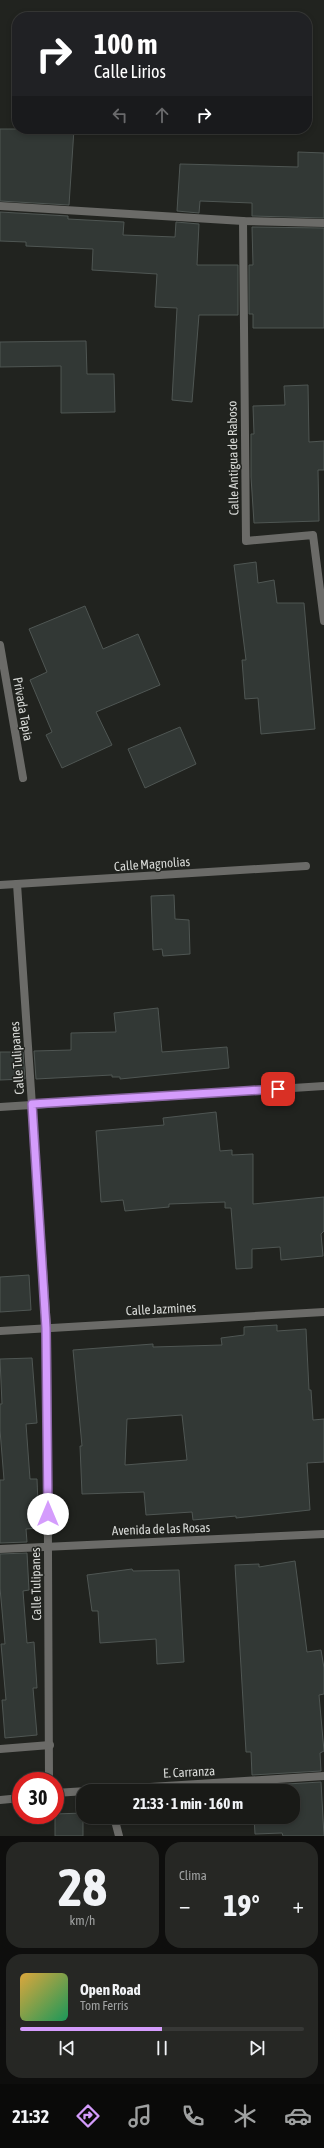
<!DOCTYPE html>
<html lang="es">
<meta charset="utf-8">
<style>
body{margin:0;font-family:"Asap Condensed",sans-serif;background:#262724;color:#f1f3f6;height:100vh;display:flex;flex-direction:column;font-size:15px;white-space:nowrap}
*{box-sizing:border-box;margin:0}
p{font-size:13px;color:#9fa1a1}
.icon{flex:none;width:22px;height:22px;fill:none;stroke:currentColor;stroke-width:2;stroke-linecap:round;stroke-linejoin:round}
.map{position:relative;height:1836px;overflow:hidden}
.side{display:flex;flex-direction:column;gap:6px;padding:6px;background:#0e0e0d;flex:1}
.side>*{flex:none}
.hud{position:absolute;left:12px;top:12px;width:300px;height:122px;border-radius:16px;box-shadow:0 2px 6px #0003,0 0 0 1px #373836;background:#202124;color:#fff;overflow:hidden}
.speed{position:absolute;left:12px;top:1772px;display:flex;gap:8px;font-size:20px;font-weight:700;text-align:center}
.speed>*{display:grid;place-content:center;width:52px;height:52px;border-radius:50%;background:#191a17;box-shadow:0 2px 6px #0003,0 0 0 1px #373836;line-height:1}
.speed .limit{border:6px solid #d22;background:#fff;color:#111}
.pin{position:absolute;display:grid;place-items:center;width:34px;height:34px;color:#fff;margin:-17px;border-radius:8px;box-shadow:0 2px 6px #0006}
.me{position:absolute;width:44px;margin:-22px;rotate:0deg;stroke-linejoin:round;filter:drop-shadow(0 0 3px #0008)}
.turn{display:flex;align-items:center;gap:14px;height:84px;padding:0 16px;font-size:18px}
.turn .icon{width:52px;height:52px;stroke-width:2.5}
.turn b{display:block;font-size:28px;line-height:34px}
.lanes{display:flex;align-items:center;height:38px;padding:0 16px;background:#0003;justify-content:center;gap:20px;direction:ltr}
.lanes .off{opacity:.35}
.big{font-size:30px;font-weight:700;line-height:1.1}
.side .widget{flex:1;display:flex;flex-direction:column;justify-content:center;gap:6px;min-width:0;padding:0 14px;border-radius:16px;background:#262724}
.side .dial{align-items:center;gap:0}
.dial b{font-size:52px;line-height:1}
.song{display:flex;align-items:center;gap:12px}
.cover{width:48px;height:48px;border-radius:6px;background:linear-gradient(135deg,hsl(40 70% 55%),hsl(150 70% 35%))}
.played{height:4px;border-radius:2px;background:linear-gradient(90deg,#d49cfc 50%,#373836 50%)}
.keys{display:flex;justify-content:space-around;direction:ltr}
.heat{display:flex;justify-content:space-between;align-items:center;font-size:22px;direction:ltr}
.side .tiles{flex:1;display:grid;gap:6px;grid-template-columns:1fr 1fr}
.widget:last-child{grid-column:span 2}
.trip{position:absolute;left:76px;top:1784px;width:224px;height:40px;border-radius:16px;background:#191a17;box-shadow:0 2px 6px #0003,0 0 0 1px #373836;font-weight:700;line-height:40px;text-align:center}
.menu{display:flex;height:64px;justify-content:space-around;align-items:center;background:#0a0a09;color:#9fa1a1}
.menu .icon{width:28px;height:28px}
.menu .on{color:#d49cfc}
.menu b{font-size:18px;color:#f1f3f6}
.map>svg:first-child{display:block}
.building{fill:#323835;stroke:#4f5653;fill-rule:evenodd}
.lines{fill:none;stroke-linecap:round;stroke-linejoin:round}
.street{stroke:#6b6b68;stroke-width:8}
.route-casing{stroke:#8a65a4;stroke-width:10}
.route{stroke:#d49cfc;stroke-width:7}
.labels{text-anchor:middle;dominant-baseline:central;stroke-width:3;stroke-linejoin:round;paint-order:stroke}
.street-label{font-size:13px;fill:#d7d9d6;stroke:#21231f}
</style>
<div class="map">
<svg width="324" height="1836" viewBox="0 0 324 1836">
<rect width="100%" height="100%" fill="#21231f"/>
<g class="building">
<polygon points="0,129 74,129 69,205 0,201"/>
<polygon points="298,152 324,153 324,218 252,216 252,203 200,201 199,213 177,211 180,164 298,167"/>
<polygon points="0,212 68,216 68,219 124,222 123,235 175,237 176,222 199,224 197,265 238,265 238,315 199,315 192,402 172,400 177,308 155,307 157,274 92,270 93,249 26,246 26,242 0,241"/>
<polygon points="252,227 324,228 324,328 253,328 253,314 249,314 249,265 253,265"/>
<polygon points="86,341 87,374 114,374 115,412 61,413 61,366 0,367 0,342"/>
<polygon points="308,385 309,442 324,441 324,470 318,470 319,521 254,523 251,477 251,434 254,434 253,406 285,405 284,386"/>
<polygon points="256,562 258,583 274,580 277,603 304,603 315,729 261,734 258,698 245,699 242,660 246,660 234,565"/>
<polygon points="85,606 103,649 138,634 160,685 96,712 112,745 62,768 46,735 52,732 30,680 47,672 29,629"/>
<polygon points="180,727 196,764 145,788 128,749"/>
<polygon points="174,895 175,919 189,920 190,954 163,956 162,949 153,950 151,896"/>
<polygon points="158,1008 162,1052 227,1047 229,1068 120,1079 120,1077 112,1077 112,1075 36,1079 34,1051 71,1050 71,1033 116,1032 114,1013"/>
<polygon points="0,1052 23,1052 25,1079 0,1080"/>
<polygon points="216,1112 220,1151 232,1150 232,1155 253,1154 253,1204 324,1197 324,1231 321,1234 323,1256 281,1260 280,1247 252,1249 252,1268 236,1269 231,1208 225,1208 225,1202 169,1204 169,1207 125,1211 123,1200 101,1202 96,1131 164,1125 163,1118"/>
<polygon points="29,1275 31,1310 0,1312 0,1277"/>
<path d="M277,1325V1331L306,1329L309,1390H311L313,1420L324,1419V1462L307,1463L310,1510L236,1518V1516L193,1520L192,1512L146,1515L144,1492L82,1494L80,1446H82L73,1350L153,1344V1347L222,1345L221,1338L244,1335V1327ZM182,1415L187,1460L125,1465L127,1419Z"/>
<polygon points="32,1358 37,1423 26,1424 30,1479 37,1479 39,1528 26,1529 27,1542 0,1543 0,1480 4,1480 0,1430 0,1404 2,1404 0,1359"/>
<polygon points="27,1553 29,1590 23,1591 27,1643 34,1642 37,1688 33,1688 37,1735 5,1738 2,1700 6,1700 1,1644 5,1644 0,1588 0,1554"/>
<polygon points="295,1561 307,1652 321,1650 324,1668 324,1694 319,1695 324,1751 320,1753 321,1771 252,1775 251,1752 246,1752 235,1565 259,1564 259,1567"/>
<polygon points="132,1569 133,1571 179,1570 184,1662 157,1664 156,1639 100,1643 98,1611 92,1611 87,1575"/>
<polygon points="321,1782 324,1836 283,1836 282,1833 255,1834 254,1817 293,1817 293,1791 253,1791 253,1786"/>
<polygon points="83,1813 83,1836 55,1836 55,1814"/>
</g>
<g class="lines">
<g class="street">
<polyline points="0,206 243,221 324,223"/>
<polyline points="243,221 246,541 313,535 324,621"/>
<polyline points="0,645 23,778"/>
<polyline points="17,884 47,1327 49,1781"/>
<polyline points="0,885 306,866"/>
<polyline points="0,1107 324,1086"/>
<polyline points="0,1331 324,1312"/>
<polyline points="0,1549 324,1534"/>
<polyline points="0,1749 50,1745"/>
<polyline points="55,1793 324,1776"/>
<polyline points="0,1800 21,1798"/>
<polyline points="114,1817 119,1836"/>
</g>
</g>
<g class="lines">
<defs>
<polyline id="route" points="48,1514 46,1328 32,1104 278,1089"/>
</defs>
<use href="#route" class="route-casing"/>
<use href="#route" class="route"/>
</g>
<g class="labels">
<g class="street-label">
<text transform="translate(233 458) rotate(-91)">Calle Antigua de Raboso</text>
<text transform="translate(23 709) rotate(80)">Privada Tapia</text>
<text transform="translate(152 864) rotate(-4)">Calle Magnolias</text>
<text transform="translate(17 1058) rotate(-94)">Calle Tulipanes</text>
<text transform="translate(161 1309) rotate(-3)">Calle Jazmines</text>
<text transform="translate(161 1529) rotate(-2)">Avenida de las Rosas</text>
<text transform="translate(36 1584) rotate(-91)">Calle Tulipanes</text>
<text transform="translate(189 1772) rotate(-3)">E. Carranza</text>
</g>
</g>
</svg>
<div class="speed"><div class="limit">30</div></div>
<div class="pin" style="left:278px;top:1089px;background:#d93025"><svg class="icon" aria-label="arrive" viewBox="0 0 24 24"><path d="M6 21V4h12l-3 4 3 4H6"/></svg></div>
<svg class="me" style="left:48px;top:1514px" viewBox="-20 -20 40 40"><circle r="19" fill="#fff"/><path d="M0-13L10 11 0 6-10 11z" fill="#d49cfc"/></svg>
<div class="trip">21:33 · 1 min · 160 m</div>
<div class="hud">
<div class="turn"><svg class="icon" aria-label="right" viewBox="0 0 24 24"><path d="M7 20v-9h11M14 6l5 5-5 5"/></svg><div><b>100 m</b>Calle Lirios</div></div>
<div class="lanes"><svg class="icon off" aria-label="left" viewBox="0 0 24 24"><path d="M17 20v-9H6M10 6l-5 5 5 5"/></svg><svg class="icon off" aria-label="ahead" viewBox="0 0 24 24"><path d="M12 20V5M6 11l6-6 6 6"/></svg><svg class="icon" aria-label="right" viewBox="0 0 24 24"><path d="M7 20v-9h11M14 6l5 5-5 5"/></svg></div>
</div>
</div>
<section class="side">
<div class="tiles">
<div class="widget dial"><b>28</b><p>km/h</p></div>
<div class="widget"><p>Clima</p>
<div class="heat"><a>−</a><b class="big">19°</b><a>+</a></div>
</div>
<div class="widget">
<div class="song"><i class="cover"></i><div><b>Open Road</b><p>Tom Ferris</p></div></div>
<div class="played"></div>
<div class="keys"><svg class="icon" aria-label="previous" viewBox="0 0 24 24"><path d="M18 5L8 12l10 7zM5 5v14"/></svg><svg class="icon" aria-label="pause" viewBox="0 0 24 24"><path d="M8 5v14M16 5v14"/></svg><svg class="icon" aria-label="next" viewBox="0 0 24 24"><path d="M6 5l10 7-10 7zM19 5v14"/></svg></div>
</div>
</div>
</section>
<nav class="menu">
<b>21:32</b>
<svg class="icon on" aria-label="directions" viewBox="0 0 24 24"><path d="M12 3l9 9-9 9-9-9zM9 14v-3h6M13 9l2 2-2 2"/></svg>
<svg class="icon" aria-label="music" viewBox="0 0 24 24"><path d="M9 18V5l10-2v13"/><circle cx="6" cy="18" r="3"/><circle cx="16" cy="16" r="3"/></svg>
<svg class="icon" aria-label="phone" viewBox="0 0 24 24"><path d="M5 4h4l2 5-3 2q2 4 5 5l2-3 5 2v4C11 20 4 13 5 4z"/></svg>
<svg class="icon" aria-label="climate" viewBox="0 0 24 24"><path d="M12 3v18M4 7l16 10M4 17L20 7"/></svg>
<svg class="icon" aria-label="car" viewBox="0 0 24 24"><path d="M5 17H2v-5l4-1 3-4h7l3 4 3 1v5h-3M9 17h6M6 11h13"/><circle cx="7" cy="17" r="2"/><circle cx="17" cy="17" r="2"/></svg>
</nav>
